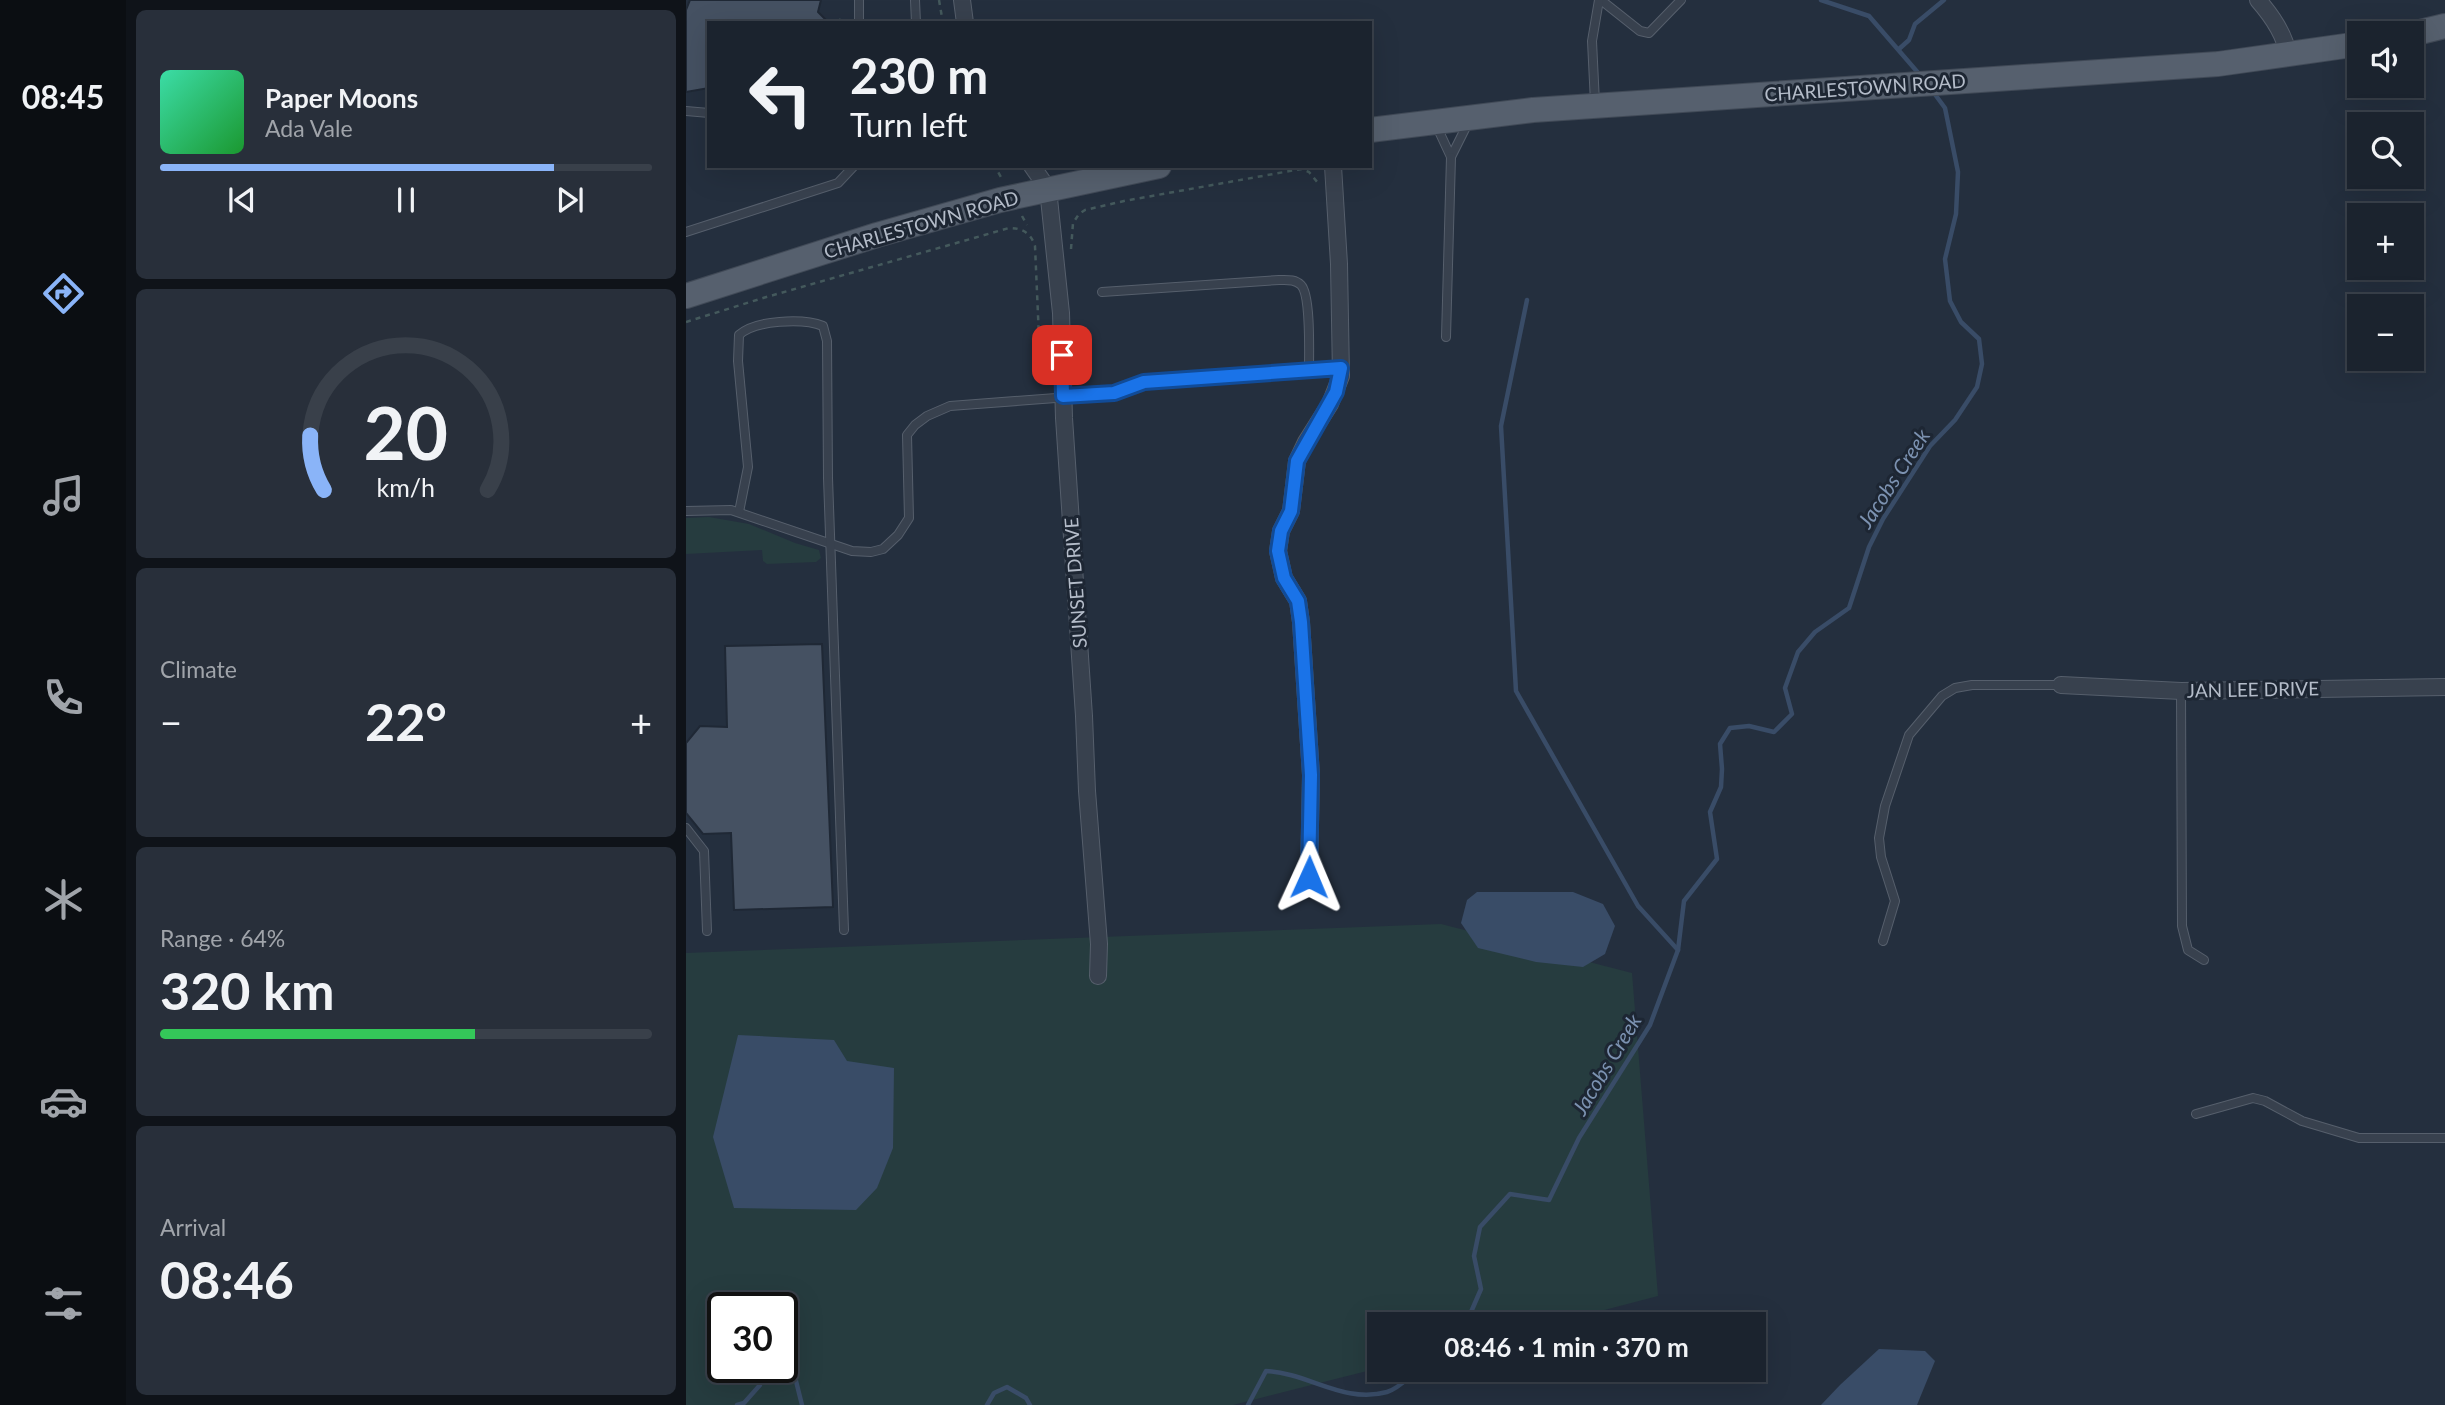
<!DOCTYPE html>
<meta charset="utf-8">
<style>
body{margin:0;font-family:Lato,sans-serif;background:#282f3a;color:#f1f3f6;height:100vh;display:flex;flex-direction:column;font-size:26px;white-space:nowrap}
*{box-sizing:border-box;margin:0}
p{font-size:23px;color:#a0a4aa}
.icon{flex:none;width:38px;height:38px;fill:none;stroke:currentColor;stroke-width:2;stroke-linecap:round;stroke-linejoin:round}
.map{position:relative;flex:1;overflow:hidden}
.drawer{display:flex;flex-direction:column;gap:10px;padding:10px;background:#0f1319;width:560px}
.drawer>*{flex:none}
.hud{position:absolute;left:21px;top:21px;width:665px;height:147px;border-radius:0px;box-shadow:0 7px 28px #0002,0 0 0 2px #39404a;background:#1b232e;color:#f1f3f6;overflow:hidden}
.fabs{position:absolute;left:1661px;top:21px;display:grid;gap:14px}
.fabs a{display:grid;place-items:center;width:77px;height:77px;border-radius:0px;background:#1b232e;box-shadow:0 7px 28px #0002,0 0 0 2px #39404a;font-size:35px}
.speed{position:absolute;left:21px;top:1292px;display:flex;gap:14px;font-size:35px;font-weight:700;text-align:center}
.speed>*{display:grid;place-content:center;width:91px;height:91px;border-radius:50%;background:#1b232e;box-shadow:0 7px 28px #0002,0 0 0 2px #39404a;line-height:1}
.speed .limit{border:4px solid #111;border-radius:10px;background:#fff;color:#111}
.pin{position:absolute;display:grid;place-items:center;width:60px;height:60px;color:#fff;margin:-30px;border-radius:14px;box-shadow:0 4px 10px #0006}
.me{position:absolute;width:77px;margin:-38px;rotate:1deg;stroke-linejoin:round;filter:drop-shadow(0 0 5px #0008)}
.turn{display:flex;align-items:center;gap:24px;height:147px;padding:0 28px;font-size:32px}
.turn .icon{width:91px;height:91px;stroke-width:2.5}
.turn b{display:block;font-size:49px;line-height:60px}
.big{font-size:52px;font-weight:700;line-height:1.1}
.drawer .widget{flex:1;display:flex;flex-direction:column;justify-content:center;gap:10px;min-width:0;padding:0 24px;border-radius:10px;background:#282f3a}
.drawer .dial{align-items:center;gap:0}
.dial svg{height:182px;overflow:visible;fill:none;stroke:#39404a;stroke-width:7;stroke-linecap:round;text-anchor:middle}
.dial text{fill:#f1f3f6;stroke:none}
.song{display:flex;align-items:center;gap:21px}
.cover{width:84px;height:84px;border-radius:10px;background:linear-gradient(135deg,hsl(160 70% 55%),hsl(130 70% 35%))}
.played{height:7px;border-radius:4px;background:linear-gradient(90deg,#8ab4f8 80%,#39404a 80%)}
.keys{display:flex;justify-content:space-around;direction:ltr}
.heat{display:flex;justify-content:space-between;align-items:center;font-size:38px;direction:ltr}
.charge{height:10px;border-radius:5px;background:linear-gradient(90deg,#34c759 64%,#39404a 0)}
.trip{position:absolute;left:681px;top:1312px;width:399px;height:70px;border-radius:0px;background:#1b232e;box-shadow:0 7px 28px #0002,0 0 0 2px #39404a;font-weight:700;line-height:70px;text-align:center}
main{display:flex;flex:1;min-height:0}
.tab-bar{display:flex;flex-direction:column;width:126px;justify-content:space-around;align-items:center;background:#0b0e12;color:#a0a4aa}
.tab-bar .icon{width:49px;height:49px}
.tab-bar .current{color:#8ab4f8}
.tab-bar b{font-size:32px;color:#f1f3f6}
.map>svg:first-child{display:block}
.green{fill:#263c3f;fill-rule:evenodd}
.water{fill:#394c67}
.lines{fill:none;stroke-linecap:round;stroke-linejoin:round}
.stream{stroke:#394c67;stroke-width:4.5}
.building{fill:#455162;stroke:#1f2835;stroke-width:2}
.service-casing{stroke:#565f6c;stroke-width:10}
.minor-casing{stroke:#565f6c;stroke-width:18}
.primary-casing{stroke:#414a57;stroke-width:26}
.path{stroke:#44595c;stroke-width:2.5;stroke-dasharray:5 5;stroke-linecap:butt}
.service{stroke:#38414e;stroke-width:8}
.minor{stroke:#38414e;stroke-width:16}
.primary{stroke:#56606e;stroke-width:24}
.route-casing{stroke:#114b97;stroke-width:18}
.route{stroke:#1a73e8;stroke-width:12}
.labels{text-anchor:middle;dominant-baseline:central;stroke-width:6;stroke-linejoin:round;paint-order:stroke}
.street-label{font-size:19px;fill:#b4bcc9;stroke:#1d2633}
.water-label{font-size:21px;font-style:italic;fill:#7c92b1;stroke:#1d2633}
</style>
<main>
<nav class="tab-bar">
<b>08:45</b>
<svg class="icon current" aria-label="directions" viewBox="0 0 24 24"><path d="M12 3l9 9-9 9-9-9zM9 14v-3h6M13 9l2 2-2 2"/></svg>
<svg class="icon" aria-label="music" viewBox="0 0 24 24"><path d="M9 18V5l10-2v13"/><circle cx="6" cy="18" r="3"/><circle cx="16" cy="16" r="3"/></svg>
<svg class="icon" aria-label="phone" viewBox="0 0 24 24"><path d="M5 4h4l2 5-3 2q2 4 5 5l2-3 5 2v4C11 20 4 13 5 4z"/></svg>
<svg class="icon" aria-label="climate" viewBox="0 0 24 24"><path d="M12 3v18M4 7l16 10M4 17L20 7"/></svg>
<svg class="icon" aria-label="car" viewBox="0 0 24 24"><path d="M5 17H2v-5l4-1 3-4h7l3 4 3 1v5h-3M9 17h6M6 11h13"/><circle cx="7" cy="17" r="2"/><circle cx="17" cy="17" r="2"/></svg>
<svg class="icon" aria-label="filters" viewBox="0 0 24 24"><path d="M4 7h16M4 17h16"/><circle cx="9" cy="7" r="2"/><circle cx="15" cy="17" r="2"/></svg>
</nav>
<section class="drawer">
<div class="widget">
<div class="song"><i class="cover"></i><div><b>Paper Moons</b><p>Ada Vale</p></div></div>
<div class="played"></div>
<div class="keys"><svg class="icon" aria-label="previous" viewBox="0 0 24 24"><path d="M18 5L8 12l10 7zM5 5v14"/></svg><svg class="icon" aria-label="pause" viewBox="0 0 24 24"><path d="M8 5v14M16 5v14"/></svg><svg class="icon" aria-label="next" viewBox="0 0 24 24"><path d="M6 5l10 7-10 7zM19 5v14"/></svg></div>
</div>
<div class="widget dial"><svg viewBox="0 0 100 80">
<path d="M14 69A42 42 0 1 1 86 69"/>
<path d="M14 69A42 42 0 0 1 8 45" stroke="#8ab4f8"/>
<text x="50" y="56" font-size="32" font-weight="700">20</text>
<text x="50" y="72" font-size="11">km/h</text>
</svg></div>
<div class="widget"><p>Climate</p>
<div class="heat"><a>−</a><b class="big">22°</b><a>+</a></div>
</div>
<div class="widget"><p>Range · 64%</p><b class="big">320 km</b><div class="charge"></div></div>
<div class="widget"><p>Arrival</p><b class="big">08:46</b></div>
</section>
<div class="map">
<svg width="1759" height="1405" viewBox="0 0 1759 1405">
<rect width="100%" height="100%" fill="#242f3e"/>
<g class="green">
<polygon points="23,517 63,524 109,543 133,550 135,558 130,562 81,564 77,561 76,550 0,554 0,518"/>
<path d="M755,924L946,973L972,1296L861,1325H693V1368L547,1405H0V953ZM37,1307H96V1367H37Z"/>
</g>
<g class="water">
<polygon points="791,892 887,892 917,904 929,926 919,954 897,967 850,962 792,948 775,923 781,900"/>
<polygon points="52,1035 148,1040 161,1061 208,1068 207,1148 191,1188 170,1210 48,1208 27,1137"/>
<polygon points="1193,1349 1239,1351 1249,1361 1231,1405 1135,1405 1154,1385"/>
</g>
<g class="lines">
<g class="stream">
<polyline points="1135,0 1183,16 1234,75"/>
<polyline points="1213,49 1223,40 1229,24 1258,0"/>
<polyline points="841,300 815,426 830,691 952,906 992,950"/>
<polyline points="777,1325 782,1319 795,1289 788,1256 794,1227 824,1194 863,1200 893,1138 964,1025 992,950 998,901 1031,859 1024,812 1035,787 1036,769 1034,744 1044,728 1063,726 1088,732 1106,714 1099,688 1112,652 1129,632 1163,608 1183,547 1197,519 1244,446 1269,420 1291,387 1296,364 1293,339 1275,322 1264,301 1259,259 1270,214 1272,172 1259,108 1248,93"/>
<polyline points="96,1347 103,1353 116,1405"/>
<polyline points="51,1405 58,1403 74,1385 72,1373 60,1367"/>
<polyline points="301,1405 308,1393 321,1387 340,1398 344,1405"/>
<path d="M562,1405L580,1371C623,1373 657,1404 701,1392C712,1389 723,1377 732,1370"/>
</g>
</g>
<g class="building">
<polygon points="4,0 135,0 132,12 143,23 23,23 23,88 0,92 0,10"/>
<polygon points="136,644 147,907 48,910 45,833 17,834 0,813 0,743 14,726 41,727 39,646"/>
</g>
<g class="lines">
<defs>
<g id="service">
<polyline points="229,0 230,23"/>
<polyline points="915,0 954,31 963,33 995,0"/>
<polyline points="173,23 173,0"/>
<polyline points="909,103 906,41 913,0"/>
<polyline points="0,111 23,113"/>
<polyline points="751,127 765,157 782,123"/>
<polyline points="0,232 152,183 168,166"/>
<path d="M416,292L593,280C601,280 609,279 615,285C625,295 623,354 623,370"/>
<polyline points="760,337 765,157"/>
<polyline points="0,511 45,510 166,551 185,552 197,549 212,535 223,518 221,435 229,425 241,416 264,406 423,394 458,382 655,368"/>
<path d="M53,512L62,467L52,361L53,335C69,320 117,318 137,326L141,341L142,478L158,930"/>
<polyline points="1495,691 1496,926 1502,950 1518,960"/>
<polyline points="0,828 18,851 21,931"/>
<polyline points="1197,941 1209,901 1195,857 1193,838 1199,806 1223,735 1256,696 1269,688 1286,685 1375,685"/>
<polyline points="1510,1114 1567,1098 1579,1101 1616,1121 1673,1138 1759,1138"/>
</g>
<g id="minor">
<polyline points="276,0 279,23"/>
<path d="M1572,0C1586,16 1599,34 1602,55"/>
<polyline points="346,166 362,189 375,313 378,418 398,716 401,791 413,944 412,976"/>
<polyline points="1375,685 1495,691 1759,687"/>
<polyline points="623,877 625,775 615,622 612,601 598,578 592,551 595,531 605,511 611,461 620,442 644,404 655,376 653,264 647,166"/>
</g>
<g id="primary">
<polyline points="1726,34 1759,26"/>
<polyline points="684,130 847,110 1532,64 1673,44"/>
<polyline points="0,296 191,235 314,200 473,166"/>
</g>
</defs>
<use href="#service" class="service-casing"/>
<use href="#minor" class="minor-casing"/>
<use href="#primary" class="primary-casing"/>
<g class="path">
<polyline points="253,0 257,23"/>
<polyline points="153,19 156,23"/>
<polyline points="305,166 311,170 316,179"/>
<polyline points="336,216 341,225"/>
<polyline points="385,249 387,223 393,214 399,210 438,201 615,169 623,172 632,183"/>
<path d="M0,322L77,298L323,228C336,228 345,233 349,246L355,384"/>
</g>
<use href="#service" class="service"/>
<use href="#minor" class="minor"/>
<use href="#primary" class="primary"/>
</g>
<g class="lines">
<defs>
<polyline id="route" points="376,355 377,396 428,393 458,382 655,368 650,392 611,461 605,511 595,531 592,551 598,578 612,601 615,622 625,775 623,877"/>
</defs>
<use href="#route" class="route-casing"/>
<use href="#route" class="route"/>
</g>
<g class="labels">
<g class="street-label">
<text transform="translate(1179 87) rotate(-4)">CHARLESTOWN ROAD</text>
<text transform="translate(235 224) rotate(-16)">CHARLESTOWN ROAD</text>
<text transform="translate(389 583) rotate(-94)">SUNSET DRIVE</text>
<text transform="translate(1567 689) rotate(-1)">JAN LEE DRIVE</text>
</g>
<g class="water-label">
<text transform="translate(1207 478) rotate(-57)">Jacobs Creek</text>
<text transform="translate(920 1064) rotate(-59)">Jacobs Creek</text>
</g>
</g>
</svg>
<div class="fabs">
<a><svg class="icon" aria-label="sound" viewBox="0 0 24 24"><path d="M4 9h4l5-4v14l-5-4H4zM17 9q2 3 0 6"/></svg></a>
<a><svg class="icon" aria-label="search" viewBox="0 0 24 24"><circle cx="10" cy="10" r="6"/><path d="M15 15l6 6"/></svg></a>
<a>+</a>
<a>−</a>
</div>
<div class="speed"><div class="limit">30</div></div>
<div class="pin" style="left:376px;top:355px;background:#d93025"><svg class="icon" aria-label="arrive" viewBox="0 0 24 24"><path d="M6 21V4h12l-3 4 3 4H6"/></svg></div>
<svg class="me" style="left:623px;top:877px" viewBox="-20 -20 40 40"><path d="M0-17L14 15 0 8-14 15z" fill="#1a73e8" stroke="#fff" stroke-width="4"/></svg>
<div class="trip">08:46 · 1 min · 370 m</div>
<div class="hud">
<div class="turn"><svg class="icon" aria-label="left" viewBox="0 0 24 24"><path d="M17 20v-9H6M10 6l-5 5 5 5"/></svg><div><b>230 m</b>Turn left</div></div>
</div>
</div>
</main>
